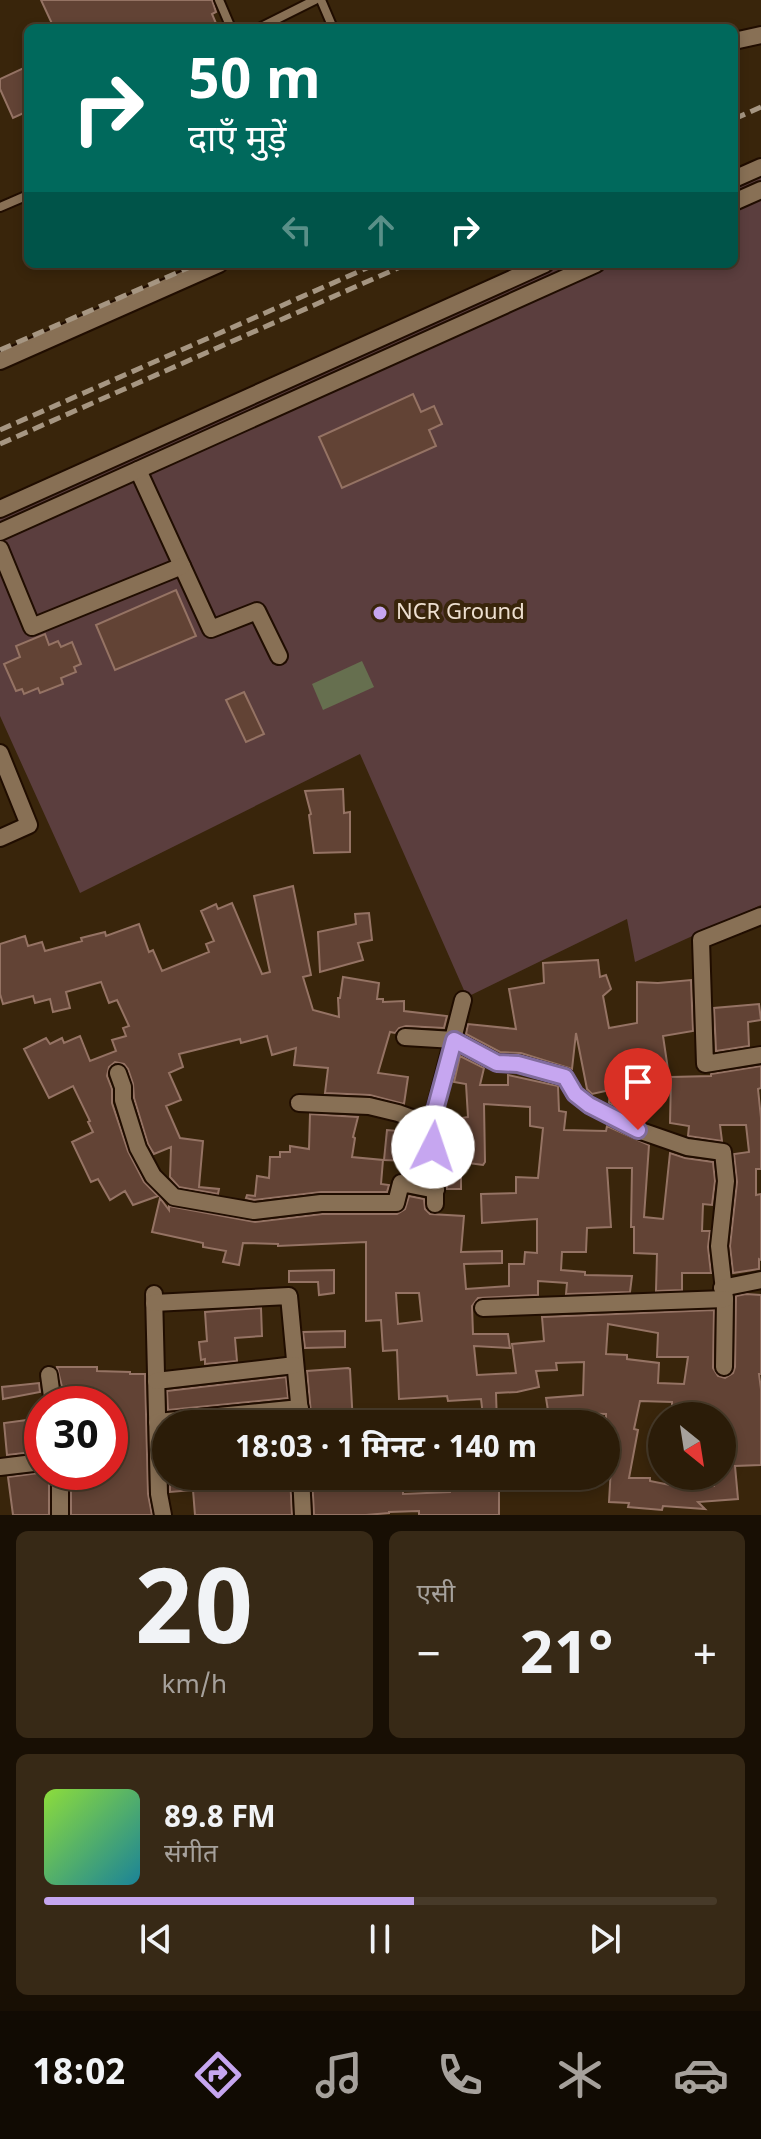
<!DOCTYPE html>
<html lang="hi">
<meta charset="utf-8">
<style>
body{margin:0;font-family:Georgia,"Noto Sans Devanagari",serif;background:#372916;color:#f1f3f6;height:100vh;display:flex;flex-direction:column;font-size:30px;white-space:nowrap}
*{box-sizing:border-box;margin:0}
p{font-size:26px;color:#a6a19c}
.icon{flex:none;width:44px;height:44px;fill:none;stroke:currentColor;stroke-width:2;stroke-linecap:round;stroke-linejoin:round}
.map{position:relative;height:1515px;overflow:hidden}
.sheet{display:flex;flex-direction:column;gap:16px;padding:16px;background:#180f04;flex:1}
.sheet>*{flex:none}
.top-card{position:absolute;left:24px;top:24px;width:714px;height:244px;border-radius:12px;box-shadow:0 4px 12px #0003,0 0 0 2px #473a29;background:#00695c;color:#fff;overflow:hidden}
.needle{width:52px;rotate:150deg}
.tools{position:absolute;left:648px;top:1402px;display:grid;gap:16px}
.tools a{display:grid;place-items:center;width:88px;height:88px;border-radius:50%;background:#2b1c08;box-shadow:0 4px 12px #0003,0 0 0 2px #473a29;font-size:40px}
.speed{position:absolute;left:24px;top:1386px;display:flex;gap:16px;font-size:40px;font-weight:700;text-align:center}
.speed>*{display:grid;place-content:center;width:104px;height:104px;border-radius:50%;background:#2b1c08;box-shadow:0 4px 12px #0003,0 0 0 2px #473a29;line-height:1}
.speed .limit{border:12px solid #d22;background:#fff;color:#111}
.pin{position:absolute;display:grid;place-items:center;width:68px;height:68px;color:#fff;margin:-82px -34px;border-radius:50% 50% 50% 0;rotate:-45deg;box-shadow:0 0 8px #0007}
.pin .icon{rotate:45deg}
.me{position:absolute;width:88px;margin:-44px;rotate:4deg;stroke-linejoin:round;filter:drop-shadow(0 0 6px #0008)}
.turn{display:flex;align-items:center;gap:28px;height:168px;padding:0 32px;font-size:36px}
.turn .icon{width:104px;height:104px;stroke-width:2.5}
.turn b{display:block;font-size:56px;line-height:68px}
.lanes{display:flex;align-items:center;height:76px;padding:0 32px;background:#0003;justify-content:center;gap:40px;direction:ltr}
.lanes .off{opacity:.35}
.big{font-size:60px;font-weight:700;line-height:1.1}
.sheet .widget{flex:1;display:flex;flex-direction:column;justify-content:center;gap:12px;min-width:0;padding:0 28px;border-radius:12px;background:#372916}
.sheet .dial{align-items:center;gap:0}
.dial b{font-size:104px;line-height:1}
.song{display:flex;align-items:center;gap:24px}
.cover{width:96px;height:96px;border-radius:12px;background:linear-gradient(135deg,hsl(90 70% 55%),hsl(190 70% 35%))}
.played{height:8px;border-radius:4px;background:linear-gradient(90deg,#c6a6f0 55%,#473a29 55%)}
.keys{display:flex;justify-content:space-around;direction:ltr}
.heat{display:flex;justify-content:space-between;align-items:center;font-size:44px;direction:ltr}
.sheet .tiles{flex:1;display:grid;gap:16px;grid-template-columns:1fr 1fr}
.widget:last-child{grid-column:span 2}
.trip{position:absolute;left:152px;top:1410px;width:468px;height:80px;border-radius:40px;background:#2b1c08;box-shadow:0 4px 12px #0003,0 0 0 2px #473a29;font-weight:700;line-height:80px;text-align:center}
.tabs{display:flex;height:128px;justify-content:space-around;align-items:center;background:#110b03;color:#a6a19c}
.tabs .icon{width:56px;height:56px}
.tabs .on{color:#c6a6f0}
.tabs b{font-size:36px;color:#f1f3f6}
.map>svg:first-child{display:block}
.green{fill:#5b3e3e}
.water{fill:#666f4f}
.building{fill:#624335;stroke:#957364;stroke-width:2;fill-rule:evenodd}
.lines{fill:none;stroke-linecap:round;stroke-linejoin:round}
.service-casing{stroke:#200d00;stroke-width:12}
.minor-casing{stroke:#200d00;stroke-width:20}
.service{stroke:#887055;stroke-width:8}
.minor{stroke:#887055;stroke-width:16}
.rail{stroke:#a69682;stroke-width:5;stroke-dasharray:12 6;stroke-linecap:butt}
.route-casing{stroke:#816c9c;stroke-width:20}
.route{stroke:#c6a6f0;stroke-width:14}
.poi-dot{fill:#c6a6f0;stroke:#39250b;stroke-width:3}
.labels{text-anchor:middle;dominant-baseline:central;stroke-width:8;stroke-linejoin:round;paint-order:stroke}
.poi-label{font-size:22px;fill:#eddfd0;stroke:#39250b;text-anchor:start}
</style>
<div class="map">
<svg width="761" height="1515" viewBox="0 0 761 1515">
<rect width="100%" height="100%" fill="#39250b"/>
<polygon class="green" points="761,168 761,905 635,962 627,919 467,997 360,754 80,893 0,716 0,510 547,264 734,264 734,180"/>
<polygon class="water" points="362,661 374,687 323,710 312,684"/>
<g class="building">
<polygon points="41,0 212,0 216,12 212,14 218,28 54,28"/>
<polygon points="28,66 28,111 13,118 0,89 0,79"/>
<polygon points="413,394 421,412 434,406 442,424 429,430 436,446 342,488 319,437"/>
<polygon points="176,590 196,636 115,670 96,625"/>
<polygon points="45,634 49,645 58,641 61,647 72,642 81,664 74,667 76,672 61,678 63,684 40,693 38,688 24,694 22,689 16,691 4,664 20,657 16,646"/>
<polygon points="244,692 264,734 246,742 226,700"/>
<polygon points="343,789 344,813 350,812 350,852 314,853 309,815 311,814 305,791"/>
<polygon points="293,886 311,975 303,977 313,1010 339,1017 338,998 340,998 343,977 379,983 377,999 383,999 383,1002 404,1001 404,1011 447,1016 444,1028 406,1026 399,1028 395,1033 390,1032 378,1073 408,1077 404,1104 370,1095 325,1093 328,1068 294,1065 296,1048 272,1055 267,1036 241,1043 240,1039 179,1054 183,1067 169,1073 181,1100 166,1106 180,1138 203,1141 199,1187 219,1189 218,1194 179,1187 170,1177 171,1147 154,1154 148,1144 134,1098 133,1084 128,1069 124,1064 115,1062 109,1067 107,1076 112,1089 112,1103 128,1151 144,1182 158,1196 133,1205 125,1191 110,1200 98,1179 91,1182 72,1142 93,1132 88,1122 90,1121 73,1086 49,1098 24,1049 46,1038 50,1044 62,1038 64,1043 80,1036 90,1061 116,1051 112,1040 126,1036 123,1028 129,1026 117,1000 109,1003 101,982 66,992 70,1008 53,1012 50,999 35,1003 33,996 3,1004 0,994 0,944 25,936 28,946 42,942 45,951 82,941 81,938 105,932 106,936 139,924 149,952 153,950 162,971 209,952 206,944 214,941 201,911 216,904 218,909 232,903 262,974 270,972 254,896"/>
<polygon points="369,913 372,940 358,943 363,960 320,972 318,932 356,924 355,914"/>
<polygon points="598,960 600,977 606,975 611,989 603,996 609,1028 637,1023 637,982 658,983 691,980 693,1031 663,1036 669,1076 632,1080 638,1118 609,1103 610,1090 592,1094 587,1089 576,1033 572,1069 521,1053 500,1052 466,1034 468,1024 516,1029 509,989 544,983 543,963"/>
<polygon points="759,1004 761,1020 748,1022 749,1046 716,1051 714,1008"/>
<path d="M460,1056L484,1068L480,1085H508V1075L558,1086L559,1111L566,1112L564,1130L606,1131L607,1126L649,1145L644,1217L663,1219L670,1153L685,1158L713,1162L715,1181L712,1205L703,1204L702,1231H710L708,1247L711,1273H682V1290L656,1291L657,1254L634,1253V1227H631L632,1168H607L611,1227L587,1228L586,1252H562L561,1270L585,1272V1275L632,1276L630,1292L566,1294L567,1283L538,1281V1295L478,1298L472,1306L473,1334H508L510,1348L474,1346L477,1375L516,1373L512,1344L544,1341L542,1317L714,1310L713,1368L718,1376L725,1378L733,1373L735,1367L736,1296L746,1294L761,1295V1374H759L761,1389V1465L735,1466L738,1499L698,1502L705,1509L663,1506L662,1510L628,1507L629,1503L609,1502L611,1467L606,1466V1414L570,1413L549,1417L546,1398L583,1395L584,1362L556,1363L557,1370L536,1371L539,1387L517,1392L496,1393L497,1424H484L481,1399L448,1401L447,1396L399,1399L397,1350L383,1351L381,1320L366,1321V1242L278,1246V1244L243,1243L239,1265L223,1262L226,1251L203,1247V1243L152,1232L160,1198L169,1210V1206L255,1222L322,1214H397L405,1209L409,1196L424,1199L425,1209L430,1214L464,1216L461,1252L502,1251V1263L464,1264L466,1289L509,1286V1264H524L525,1252L537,1253V1219L482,1223L481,1194L516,1193V1177L538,1178L543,1128L530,1126V1107L484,1104L485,1162L483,1165L468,1163V1168H461V1189H447L443,1121L468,1117L466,1084L454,1082ZM396,1293H419L422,1321L398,1324ZM608,1324L658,1333L657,1357H688L684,1384L658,1383L659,1363L627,1359V1355L606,1354ZM640,1401L672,1402V1416H722V1476H714V1486L681,1483L680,1487L650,1481V1478H629L638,1430L634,1429Z"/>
<polygon points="761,1066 761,1088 758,1089 761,1118 761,1169 756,1169 756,1195 761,1194 761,1260 759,1259 759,1269 733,1273 730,1246 737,1182 734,1154 749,1152 746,1125 720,1125 722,1141 688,1136 689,1126 670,1123 671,1077 711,1076 711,1074"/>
<polygon points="310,1114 358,1117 353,1137 355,1138 352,1157 383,1160 381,1184 389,1185 387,1192 321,1192 254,1200 246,1198 247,1195 255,1196 257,1176 269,1178 270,1157 280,1157 280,1152 290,1152 290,1146 309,1149"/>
<polygon points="398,1127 405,1127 421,1133 424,1176 410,1174 410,1161 384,1160 387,1130 398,1131"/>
<polygon points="334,1270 334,1293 319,1295 318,1282 289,1282 289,1271"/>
<polygon points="261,1308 262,1336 235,1338 237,1361 205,1364 205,1359 201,1360 199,1342 207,1341 205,1312"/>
<polygon points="345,1331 345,1347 305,1348 303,1332"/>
<polygon points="57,1367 97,1367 97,1371 130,1372 130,1374 145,1374 148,1494 152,1515 71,1515 71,1472 110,1472 110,1404 67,1404 66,1386 62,1387"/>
<polygon points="348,1368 350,1369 353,1424 312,1424 307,1371"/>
<polygon points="286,1377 288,1398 168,1410 167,1391"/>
<polygon points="39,1383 40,1392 3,1399 2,1387"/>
<polygon points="42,1418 42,1451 7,1455 4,1423"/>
<polygon points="46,1472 49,1472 49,1515 13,1515 8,1477"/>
<polygon points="170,1476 290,1476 292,1515 195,1515 193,1490 170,1492"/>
<polygon points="312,1476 403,1476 403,1494 450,1492 450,1477 499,1476 499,1515 419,1515 419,1511 389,1512 389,1513 366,1515 314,1515"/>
<rect x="563" y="1476" width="15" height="12"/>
</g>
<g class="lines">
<defs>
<g id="service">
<polyline points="219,0 231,28"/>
<polyline points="321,0 333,28"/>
<polyline points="259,28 315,0"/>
<polyline points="0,207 28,195"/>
</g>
<g id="minor">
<polyline points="734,41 761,35"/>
<polyline points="734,179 761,167"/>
<polyline points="734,202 761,190"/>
<polyline points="0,361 219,264"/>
<polyline points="138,470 211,629 257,611 279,656"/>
<polyline points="0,509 545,264"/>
<polyline points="0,532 596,264"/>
<polyline points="0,549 32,627 182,566"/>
<polyline points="0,753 29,825 0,838"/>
<polyline points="761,916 701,940 705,1064 761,1055"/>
<polyline points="405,1037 454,1040 497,1063 518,1064 565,1077 575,1094 589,1105 638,1130 687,1147 723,1152 726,1181 719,1246 725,1299 724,1367"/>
<polyline points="118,1073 123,1087 123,1100 138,1148 153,1176 174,1197 254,1211 321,1203 396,1203 401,1183 436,1190"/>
<polyline points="299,1103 369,1106 398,1113 431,1125"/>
<polyline points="435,1204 435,1169 431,1125 463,1000"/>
<polyline points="722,1288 761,1280"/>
<polyline points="154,1294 159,1494 163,1515"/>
<polyline points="154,1303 289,1296 301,1424"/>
<polyline points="483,1308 725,1299"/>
<polyline points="49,1375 53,1404"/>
<polyline points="156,1381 295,1365"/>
<polyline points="157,1422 300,1408"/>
<polyline points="0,1467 42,1462"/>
<polyline points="60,1472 60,1515"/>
<polyline points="301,1476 303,1515"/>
</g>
</defs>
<use href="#service" class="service-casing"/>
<use href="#minor" class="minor-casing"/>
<use href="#service" class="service"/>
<use href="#minor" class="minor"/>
<g class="rail">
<polyline points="734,119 761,107"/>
<polyline points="0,350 197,264"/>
<polyline points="0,430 376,264"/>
<polyline points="0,444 407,264"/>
</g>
</g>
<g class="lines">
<defs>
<polyline id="route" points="433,1147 431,1125 454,1040 497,1063 518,1064 565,1077 575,1094 589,1105 638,1130"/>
</defs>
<use href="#route" class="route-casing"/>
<use href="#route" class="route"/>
</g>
<circle class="poi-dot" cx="380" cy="613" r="8"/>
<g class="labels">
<g class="poi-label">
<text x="396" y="613">NCR Ground</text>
</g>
</g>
</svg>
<div class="tools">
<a><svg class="needle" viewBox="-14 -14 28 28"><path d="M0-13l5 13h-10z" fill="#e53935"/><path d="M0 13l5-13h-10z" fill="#a6a19c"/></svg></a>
</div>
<div class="speed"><div class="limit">30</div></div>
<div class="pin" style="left:638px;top:1130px;background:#d93025"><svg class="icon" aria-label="arrive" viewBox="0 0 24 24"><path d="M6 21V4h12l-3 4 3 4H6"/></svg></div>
<svg class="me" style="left:433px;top:1147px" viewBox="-20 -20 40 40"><circle r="19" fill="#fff"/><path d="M0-13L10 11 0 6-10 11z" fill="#c6a6f0"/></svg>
<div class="trip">18:03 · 1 मिनट · 140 m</div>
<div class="top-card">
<div class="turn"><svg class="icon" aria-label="right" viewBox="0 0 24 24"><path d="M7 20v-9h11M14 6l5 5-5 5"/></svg><div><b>50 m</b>दाएँ मुड़ें</div></div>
<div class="lanes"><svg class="icon off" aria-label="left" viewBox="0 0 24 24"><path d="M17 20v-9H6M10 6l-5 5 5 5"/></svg><svg class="icon off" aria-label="ahead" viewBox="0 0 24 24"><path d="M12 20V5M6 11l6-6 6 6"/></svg><svg class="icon" aria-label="right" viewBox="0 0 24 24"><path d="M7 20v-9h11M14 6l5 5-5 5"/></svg></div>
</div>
</div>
<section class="sheet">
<div class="tiles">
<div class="widget dial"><b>20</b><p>km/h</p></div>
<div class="widget"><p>एसी</p>
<div class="heat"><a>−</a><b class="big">21°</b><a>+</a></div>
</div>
<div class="widget">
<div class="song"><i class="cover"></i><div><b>89.8 FM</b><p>संगीत</p></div></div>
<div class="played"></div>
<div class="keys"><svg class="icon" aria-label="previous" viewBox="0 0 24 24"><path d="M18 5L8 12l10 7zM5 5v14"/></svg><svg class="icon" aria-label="pause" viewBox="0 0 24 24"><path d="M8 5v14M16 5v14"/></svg><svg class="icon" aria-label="next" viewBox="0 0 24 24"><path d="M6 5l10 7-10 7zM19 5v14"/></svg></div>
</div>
</div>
</section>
<nav class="tabs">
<b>18:02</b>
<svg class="icon on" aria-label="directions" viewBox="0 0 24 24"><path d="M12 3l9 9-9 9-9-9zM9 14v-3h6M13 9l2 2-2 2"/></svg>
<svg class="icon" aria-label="music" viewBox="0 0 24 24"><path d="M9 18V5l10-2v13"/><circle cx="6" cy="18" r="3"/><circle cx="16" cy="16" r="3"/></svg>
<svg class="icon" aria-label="phone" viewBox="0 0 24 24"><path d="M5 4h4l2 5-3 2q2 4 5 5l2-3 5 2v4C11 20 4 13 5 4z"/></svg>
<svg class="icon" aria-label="climate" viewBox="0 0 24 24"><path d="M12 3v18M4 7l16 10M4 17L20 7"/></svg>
<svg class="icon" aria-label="car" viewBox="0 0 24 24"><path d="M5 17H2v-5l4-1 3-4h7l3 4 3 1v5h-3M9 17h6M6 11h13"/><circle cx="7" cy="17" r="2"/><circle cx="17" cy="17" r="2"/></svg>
</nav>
